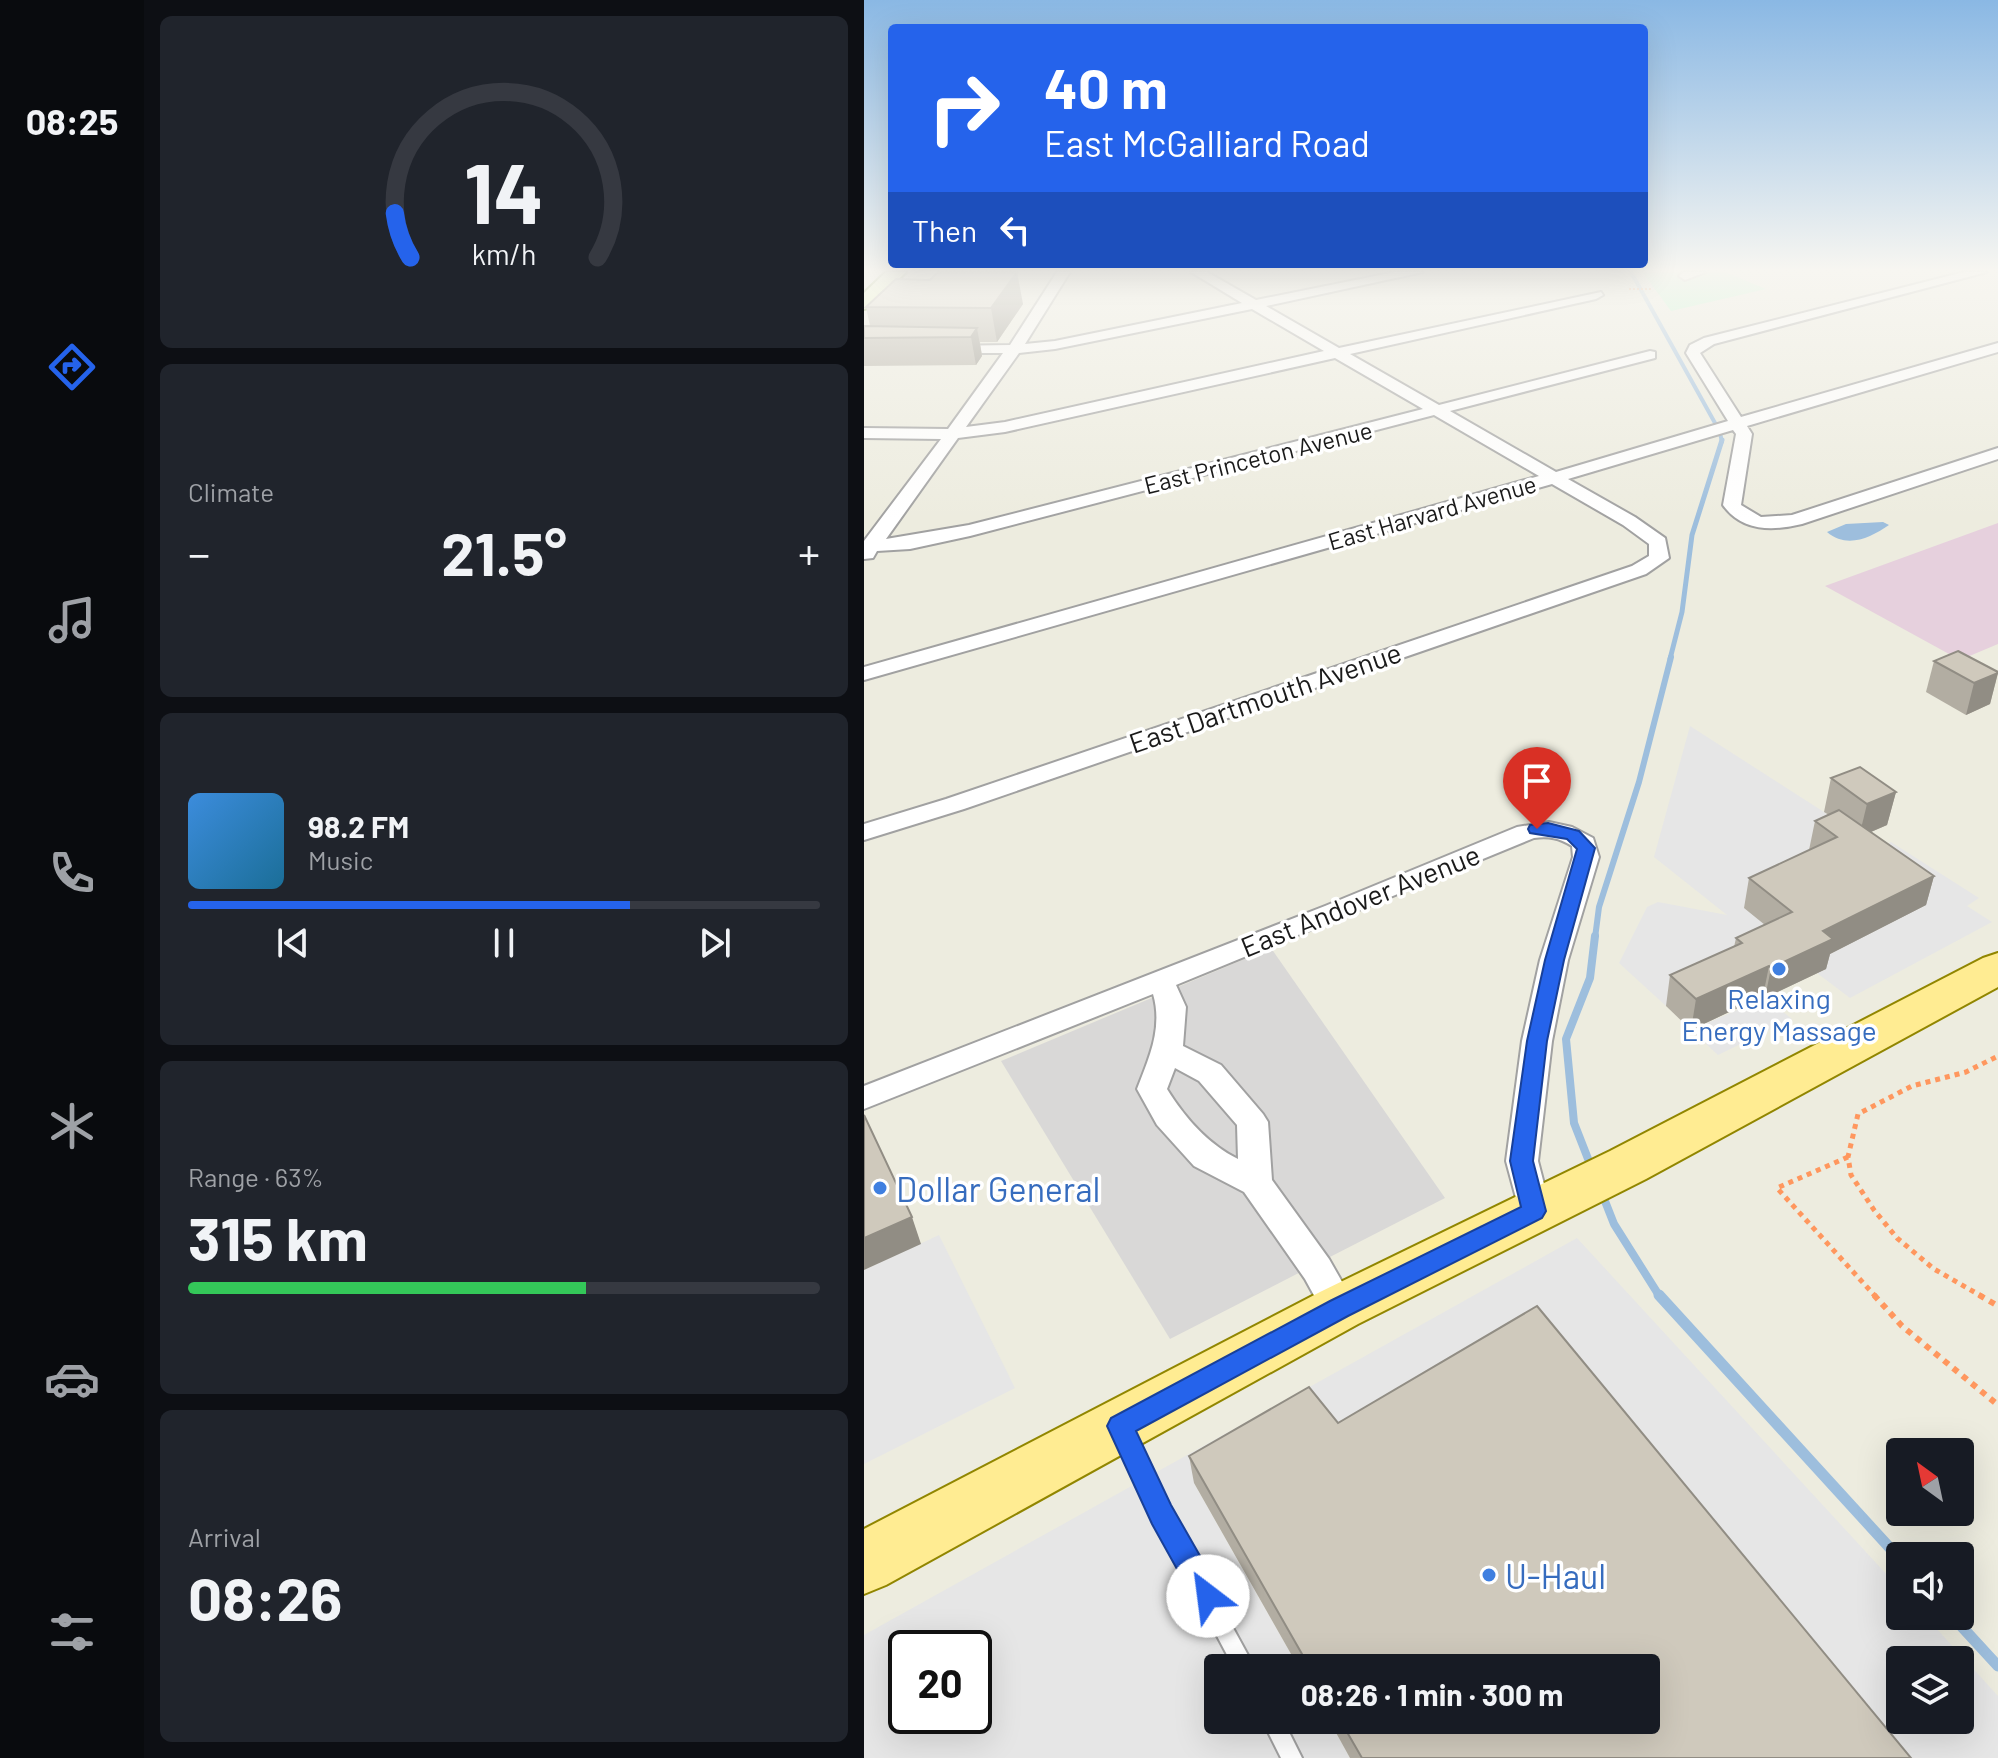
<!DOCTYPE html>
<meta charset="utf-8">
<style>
body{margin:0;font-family:Barlow,sans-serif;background:#20242c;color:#f1f3f6;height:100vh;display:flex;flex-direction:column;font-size:30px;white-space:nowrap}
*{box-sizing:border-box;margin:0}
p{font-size:26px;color:#9ea1a6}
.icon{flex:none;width:44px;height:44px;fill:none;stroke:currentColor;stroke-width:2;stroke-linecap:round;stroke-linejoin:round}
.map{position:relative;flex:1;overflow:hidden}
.panel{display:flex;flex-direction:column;gap:16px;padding:16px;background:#0d0f14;width:720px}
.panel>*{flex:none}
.hud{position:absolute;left:24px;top:24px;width:760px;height:244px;border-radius:8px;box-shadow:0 8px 32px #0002;background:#2563eb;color:#fff;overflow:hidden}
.needle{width:52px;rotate:327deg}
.controls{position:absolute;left:1022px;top:1438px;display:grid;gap:16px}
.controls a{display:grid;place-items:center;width:88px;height:88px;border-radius:8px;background:#171b24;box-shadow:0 8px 32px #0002;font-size:40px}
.speed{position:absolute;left:24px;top:1630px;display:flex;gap:16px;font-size:40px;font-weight:700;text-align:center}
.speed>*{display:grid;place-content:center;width:104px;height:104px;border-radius:50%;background:#171b24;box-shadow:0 8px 32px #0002;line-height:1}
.speed .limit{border:4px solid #111;border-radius:12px;background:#fff;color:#111}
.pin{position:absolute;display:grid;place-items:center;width:68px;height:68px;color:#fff;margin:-82px -34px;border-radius:50% 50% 50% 0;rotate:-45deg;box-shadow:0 0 8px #0007}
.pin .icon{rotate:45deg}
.me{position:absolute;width:88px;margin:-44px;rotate:330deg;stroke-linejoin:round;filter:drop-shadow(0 0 6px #0008)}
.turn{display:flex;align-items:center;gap:28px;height:168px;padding:0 24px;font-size:36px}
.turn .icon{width:104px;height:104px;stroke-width:2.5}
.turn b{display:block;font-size:56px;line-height:68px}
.then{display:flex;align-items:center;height:76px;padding:0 24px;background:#0003;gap:16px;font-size:30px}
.big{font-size:60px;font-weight:700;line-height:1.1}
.panel .card{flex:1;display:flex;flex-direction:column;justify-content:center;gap:12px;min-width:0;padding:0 28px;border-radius:12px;background:#20242c}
.panel .dial{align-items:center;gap:0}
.dial svg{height:208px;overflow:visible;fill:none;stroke:#363941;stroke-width:7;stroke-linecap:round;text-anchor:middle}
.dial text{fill:#f1f3f6;stroke:none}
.song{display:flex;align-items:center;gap:24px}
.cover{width:96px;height:96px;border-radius:12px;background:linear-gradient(135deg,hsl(210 70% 55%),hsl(200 70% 35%))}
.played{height:8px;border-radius:4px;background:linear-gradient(90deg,#2563eb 70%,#363941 70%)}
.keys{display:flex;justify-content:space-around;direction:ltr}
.heat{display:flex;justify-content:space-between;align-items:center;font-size:44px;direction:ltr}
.charge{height:12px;border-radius:6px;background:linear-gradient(90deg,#34c759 63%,#363941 0)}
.trip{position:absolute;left:340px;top:1654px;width:456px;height:80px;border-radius:8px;background:#171b24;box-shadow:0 8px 32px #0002;font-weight:700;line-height:80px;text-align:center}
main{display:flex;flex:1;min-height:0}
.tab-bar{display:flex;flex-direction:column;width:144px;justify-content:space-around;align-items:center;background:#090b0e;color:#9ea1a6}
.tab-bar .icon{width:56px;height:56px}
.tab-bar .selected{color:#2563eb}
.tab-bar b{font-size:36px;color:#f1f3f6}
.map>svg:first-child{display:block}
.residential{fill:#d9d8d7}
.industrial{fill:#e6d0dd}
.park{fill:#b8fbce}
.parking{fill:#e6e6e6;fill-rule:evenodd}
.water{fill:#9dbedd}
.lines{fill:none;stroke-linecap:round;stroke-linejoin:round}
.stream-far4{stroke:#9dbedd;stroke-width:4}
.stream-far3{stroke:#9dbedd;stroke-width:5}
.stream-far2{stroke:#9dbedd;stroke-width:6}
.stream-far1{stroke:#9dbedd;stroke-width:8}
.stream{stroke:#9dbedd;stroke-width:11}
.service-casing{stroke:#a1a1a1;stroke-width:4}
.minor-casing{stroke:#a1a1a1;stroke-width:4}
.secondary-casing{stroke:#497200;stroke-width:4}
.primary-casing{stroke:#918600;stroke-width:4}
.path-far2{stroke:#ff975e;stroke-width:2;stroke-dasharray:2 2;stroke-linecap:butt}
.path-far1{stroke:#ff975e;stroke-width:5;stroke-dasharray:5 5;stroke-linecap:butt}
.path{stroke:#ff975e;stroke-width:6;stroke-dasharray:6 6;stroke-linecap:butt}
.service{fill:#fff;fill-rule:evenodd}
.minor{fill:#fff;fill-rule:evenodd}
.secondary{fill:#e4fcae;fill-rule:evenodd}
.primary{fill:#ffec92;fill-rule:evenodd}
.wall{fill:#b2ada2}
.shaded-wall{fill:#918d84}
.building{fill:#cfc9bc;stroke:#918d84;stroke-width:2}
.route{fill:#2563eb;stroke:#184099;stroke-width:2}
.shop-dot{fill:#3f7fe0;stroke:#fff;stroke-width:3}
.labels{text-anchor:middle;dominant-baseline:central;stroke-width:7;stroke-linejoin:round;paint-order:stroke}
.far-street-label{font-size:24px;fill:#1a1a1a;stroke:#fff}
.street-label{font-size:28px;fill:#1a1a1a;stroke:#fff}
.shop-label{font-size:28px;fill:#366cbe;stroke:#fff}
.near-shop-label{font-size:34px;fill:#366cbe;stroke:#fff;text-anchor:start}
</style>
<main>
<nav class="tab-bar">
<b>08:25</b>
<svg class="icon selected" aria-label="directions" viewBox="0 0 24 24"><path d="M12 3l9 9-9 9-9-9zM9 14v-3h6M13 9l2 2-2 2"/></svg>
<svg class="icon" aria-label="music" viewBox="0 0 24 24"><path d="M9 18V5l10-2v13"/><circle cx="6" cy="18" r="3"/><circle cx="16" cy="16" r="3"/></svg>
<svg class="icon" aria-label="phone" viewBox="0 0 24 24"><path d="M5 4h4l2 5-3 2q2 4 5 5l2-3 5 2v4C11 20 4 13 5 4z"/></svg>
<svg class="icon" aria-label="climate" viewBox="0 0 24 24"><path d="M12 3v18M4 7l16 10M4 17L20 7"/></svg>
<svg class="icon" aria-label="car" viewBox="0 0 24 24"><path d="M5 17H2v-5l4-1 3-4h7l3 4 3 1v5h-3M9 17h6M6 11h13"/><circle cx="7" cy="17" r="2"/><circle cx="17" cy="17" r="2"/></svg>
<svg class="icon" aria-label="filters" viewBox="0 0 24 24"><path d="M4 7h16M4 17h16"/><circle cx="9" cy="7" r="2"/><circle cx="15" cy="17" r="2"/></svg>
</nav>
<section class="panel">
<div class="card dial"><svg viewBox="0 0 100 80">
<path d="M14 69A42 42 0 1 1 86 69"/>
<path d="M14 69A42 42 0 0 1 8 52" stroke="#2563eb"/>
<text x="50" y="56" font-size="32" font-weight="700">14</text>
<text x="50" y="72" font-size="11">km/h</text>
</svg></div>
<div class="card"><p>Climate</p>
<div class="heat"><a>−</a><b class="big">21.5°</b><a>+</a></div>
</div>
<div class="card">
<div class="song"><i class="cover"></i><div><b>98.2 FM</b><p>Music</p></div></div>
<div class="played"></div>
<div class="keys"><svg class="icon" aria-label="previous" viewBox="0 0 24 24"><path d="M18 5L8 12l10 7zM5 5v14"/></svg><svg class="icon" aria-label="pause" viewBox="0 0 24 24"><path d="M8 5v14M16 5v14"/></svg><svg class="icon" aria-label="next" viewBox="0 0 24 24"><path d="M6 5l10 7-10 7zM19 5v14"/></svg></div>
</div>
<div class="card"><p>Range · 63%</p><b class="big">315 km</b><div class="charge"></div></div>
<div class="card"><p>Arrival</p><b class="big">08:26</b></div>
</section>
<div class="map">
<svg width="1134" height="1758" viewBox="0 0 1134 1758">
<rect width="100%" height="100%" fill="#edecdf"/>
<polygon class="residential" points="407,948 581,1198 306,1339 137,1061"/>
<polygon class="industrial" points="1134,523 1134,644 1096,660 961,586"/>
<polygon class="park" points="861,272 902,289 807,311 779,273"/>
<g class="parking">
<polygon points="826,726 960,812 1011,850 1027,842 1115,898 1103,906 1128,922 986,998 953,973 962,969 802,1006 755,963 783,907 794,902 863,915 790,857"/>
<polygon points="901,998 928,1019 854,1055 827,1030"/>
<polygon points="75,1235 151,1388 0,1464 0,1270"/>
<path d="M713,1238L1036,1589V1616H1061L1134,1696V1758H1017L476,1450L330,1483L435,1668H354V1720H465L486,1758H0V1635ZM42,1648H110V1716H42ZM1036,1660H1096V1720H1036Z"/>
</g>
<path class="water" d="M1019,522L1025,525C1006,538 983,549 963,532L982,524Z"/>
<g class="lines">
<g class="stream-far4">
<polyline points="767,272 851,423"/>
<polyline points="856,433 858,442"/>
</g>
<polyline class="stream-far3" points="806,659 818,612 828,535 858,440"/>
<polyline class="stream-far2" points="731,938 735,907 775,782 807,657"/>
<g class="stream-far1">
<polyline points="728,1169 710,1123 702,1039 726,978 731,936"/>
<polyline points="737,1191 750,1224 796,1297"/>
</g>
<g class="stream">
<polyline points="795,1295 1036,1559"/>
<polyline points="1088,1616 1134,1666"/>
</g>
<defs>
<g id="service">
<polygon points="261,1429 267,1431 304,1509 391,1668 370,1668 292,1521 255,1443 252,1437 255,1431"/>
<polygon points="398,1720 419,1720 438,1758 417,1758"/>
</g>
<g id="minor">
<path d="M193,272H206L161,344L191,341L378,303L327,272H343L392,300L531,272H559L402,306L475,348L737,292L739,295L732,299L486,354L575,405L786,351L791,352V358L586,411L692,472L864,421L822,353L826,345L840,338L1100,272H1123L850,344L836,353L877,417L1134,343V352L883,426L888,434L877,505L897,517L928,515L1134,448V459L938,524C909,531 878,532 859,505L872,434L869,430L704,479L771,517L801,538L805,558L782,574L100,809L0,840V824L82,799L768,566L785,556V544L759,525L688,484L0,680V667L675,476L570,415L106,536L46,549L13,551L9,558L0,559V541L77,439L0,438V428L84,429L139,353H84L79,352V346L146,345ZM388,309L460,351L141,422L102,427L155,353L191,349ZM471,358L559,409L105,525L22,539L94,438L141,432Z"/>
<polygon points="842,272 821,280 815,276 819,272"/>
<path d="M685,822L708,827L729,838L735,857L704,960L688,1041L674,1161L687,1211L682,1220L670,1224L658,1220L642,1161L658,1041L676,960L709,857L708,846C695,838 685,836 670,838L312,985L322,1007L319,1046L357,1065L399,1114L404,1122L408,1180L465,1259L493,1308L487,1319L475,1323L463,1319L441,1279L380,1192L330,1166L293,1125L273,1089C285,1058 299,1028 289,994L0,1109V1086L461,906L653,827ZM311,1068L335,1081L373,1125L374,1159C344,1144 321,1118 303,1089Z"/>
</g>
<polygon id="secondary" points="22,272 42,272 7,307 0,309 0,293"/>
<polygon id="primary" points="1134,953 1134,987 782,1179 494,1324 22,1585 0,1594 0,1529 456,1292 746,1151 1119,958"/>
</defs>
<use href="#service" class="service-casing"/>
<use href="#minor" class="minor-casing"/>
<use href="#secondary" class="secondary-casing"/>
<use href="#primary" class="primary-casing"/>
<polyline class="path-far2" points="765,289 788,289"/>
<g class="path-far1">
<polyline points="984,1157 913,1188 1012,1297"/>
<polyline points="1119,1297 1070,1269 1033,1238 1010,1210 987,1175 984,1157 994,1114 1048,1086 1102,1072 1134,1056"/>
</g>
<g class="path">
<polyline points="1010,1295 1038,1326 1134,1405"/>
<polyline points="1115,1295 1134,1306"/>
</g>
<use href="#service" class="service"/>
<use href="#minor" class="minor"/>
<use href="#secondary" class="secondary"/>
<use href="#primary" class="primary"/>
</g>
<g class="wall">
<polygon points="66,280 159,304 133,342 116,342 118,356 112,365 0,366 0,338 6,326 2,307"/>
<polygon points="1070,661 1134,672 1126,704 1102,715 1062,692"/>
<polygon points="967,778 1032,792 1023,825 1007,832 1070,876 1062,905 966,954 962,969 901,998 899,996 827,1030 802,1006 806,975 870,947 872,938 901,925 880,908 885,878 945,850 951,821 965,815 960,812"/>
<polygon points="474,1423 1047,1758 486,1758 465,1720 782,1720 782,1668 435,1668 330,1483 325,1456"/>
</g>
<g class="shaded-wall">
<polygon points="153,272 159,304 133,342 127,308"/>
<polygon points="113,328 118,356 112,365 107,337"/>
<polygon points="1134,673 1126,704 1102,715 1110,683"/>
<polygon points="1032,792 1023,825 995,837 1003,804"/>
<polygon points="1070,876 1062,905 966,954 962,969 901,998 907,968 959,931"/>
<polygon points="905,966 899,996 827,1030 832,999"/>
<polygon points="48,1217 57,1244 0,1270 0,1238"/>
</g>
<g class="building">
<polygon points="74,272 153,272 127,308 2,307 32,279 66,280"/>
<polygon points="0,326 113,328 107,337 0,338"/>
<polygon points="1094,651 1134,672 1134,673 1110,683 1070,661"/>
<polygon points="996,767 1032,792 1003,804 967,778"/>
<polygon points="975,810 1070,876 959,931 969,939 907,968 905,966 832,999 806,975 878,943 872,938 928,912 885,878 973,837 951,821"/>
<polygon points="0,1115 48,1217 0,1238"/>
<polygon points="673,1306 1047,1758 498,1758 476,1720 782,1720 782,1668 446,1668 325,1456 445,1387 474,1423"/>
</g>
<linearGradient id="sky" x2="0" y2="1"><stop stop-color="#8ab8e4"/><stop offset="0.52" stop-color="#f7f6f1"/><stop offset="1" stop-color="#f7f6f1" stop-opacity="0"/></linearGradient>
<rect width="1134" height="519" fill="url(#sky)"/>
<polygon class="route" points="684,823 715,831 731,848 700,960 683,1041 669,1161 682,1211 678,1218 484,1316 272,1431 307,1505 359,1596 354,1607 344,1611 334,1607 288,1524 243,1426 247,1418 466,1301 657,1207 646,1161 663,1041 681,960 713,849 703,839 666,833 664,829 666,825"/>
<g class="shop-dot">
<circle cx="915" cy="969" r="8"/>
<circle cx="16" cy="1188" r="8"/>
<circle cx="625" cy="1575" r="8"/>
</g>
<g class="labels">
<g class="far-street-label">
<text transform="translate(394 457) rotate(-14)">East Princeton Avenue</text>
<text transform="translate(568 512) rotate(-16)">East Harvard Avenue</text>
</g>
<g class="street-label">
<text transform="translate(401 697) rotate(-19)">East Dartmouth Avenue</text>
<text transform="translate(496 900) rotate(-22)">East Andover Avenue</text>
</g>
<g class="shop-label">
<text x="915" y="998">Relaxing<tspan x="915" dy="32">Energy Massage</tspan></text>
</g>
<g class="near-shop-label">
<text x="32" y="1188">Dollar General</text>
<text x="641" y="1575">U-Haul</text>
</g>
</g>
</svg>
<div class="controls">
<a><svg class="needle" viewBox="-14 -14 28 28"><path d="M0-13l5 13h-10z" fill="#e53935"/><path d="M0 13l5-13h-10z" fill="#9ea1a6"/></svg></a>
<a><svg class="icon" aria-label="sound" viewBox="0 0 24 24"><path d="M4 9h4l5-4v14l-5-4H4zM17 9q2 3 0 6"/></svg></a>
<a><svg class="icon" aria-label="layers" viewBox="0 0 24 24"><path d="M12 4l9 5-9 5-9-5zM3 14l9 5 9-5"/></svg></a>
</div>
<div class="speed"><div class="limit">20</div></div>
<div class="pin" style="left:673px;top:829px;background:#d93025"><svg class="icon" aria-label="arrive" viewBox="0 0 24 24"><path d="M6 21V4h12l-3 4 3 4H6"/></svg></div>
<svg class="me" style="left:344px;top:1596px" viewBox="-20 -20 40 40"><circle r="19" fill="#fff"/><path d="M0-13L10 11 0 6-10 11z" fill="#2563eb"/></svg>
<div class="trip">08:26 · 1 min · 300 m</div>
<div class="hud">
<div class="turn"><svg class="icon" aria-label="right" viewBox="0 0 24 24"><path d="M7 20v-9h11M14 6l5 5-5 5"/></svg><div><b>40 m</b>East McGalliard Road</div></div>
<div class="then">Then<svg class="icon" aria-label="left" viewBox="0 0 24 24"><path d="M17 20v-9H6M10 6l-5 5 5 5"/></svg></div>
</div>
</div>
</main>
